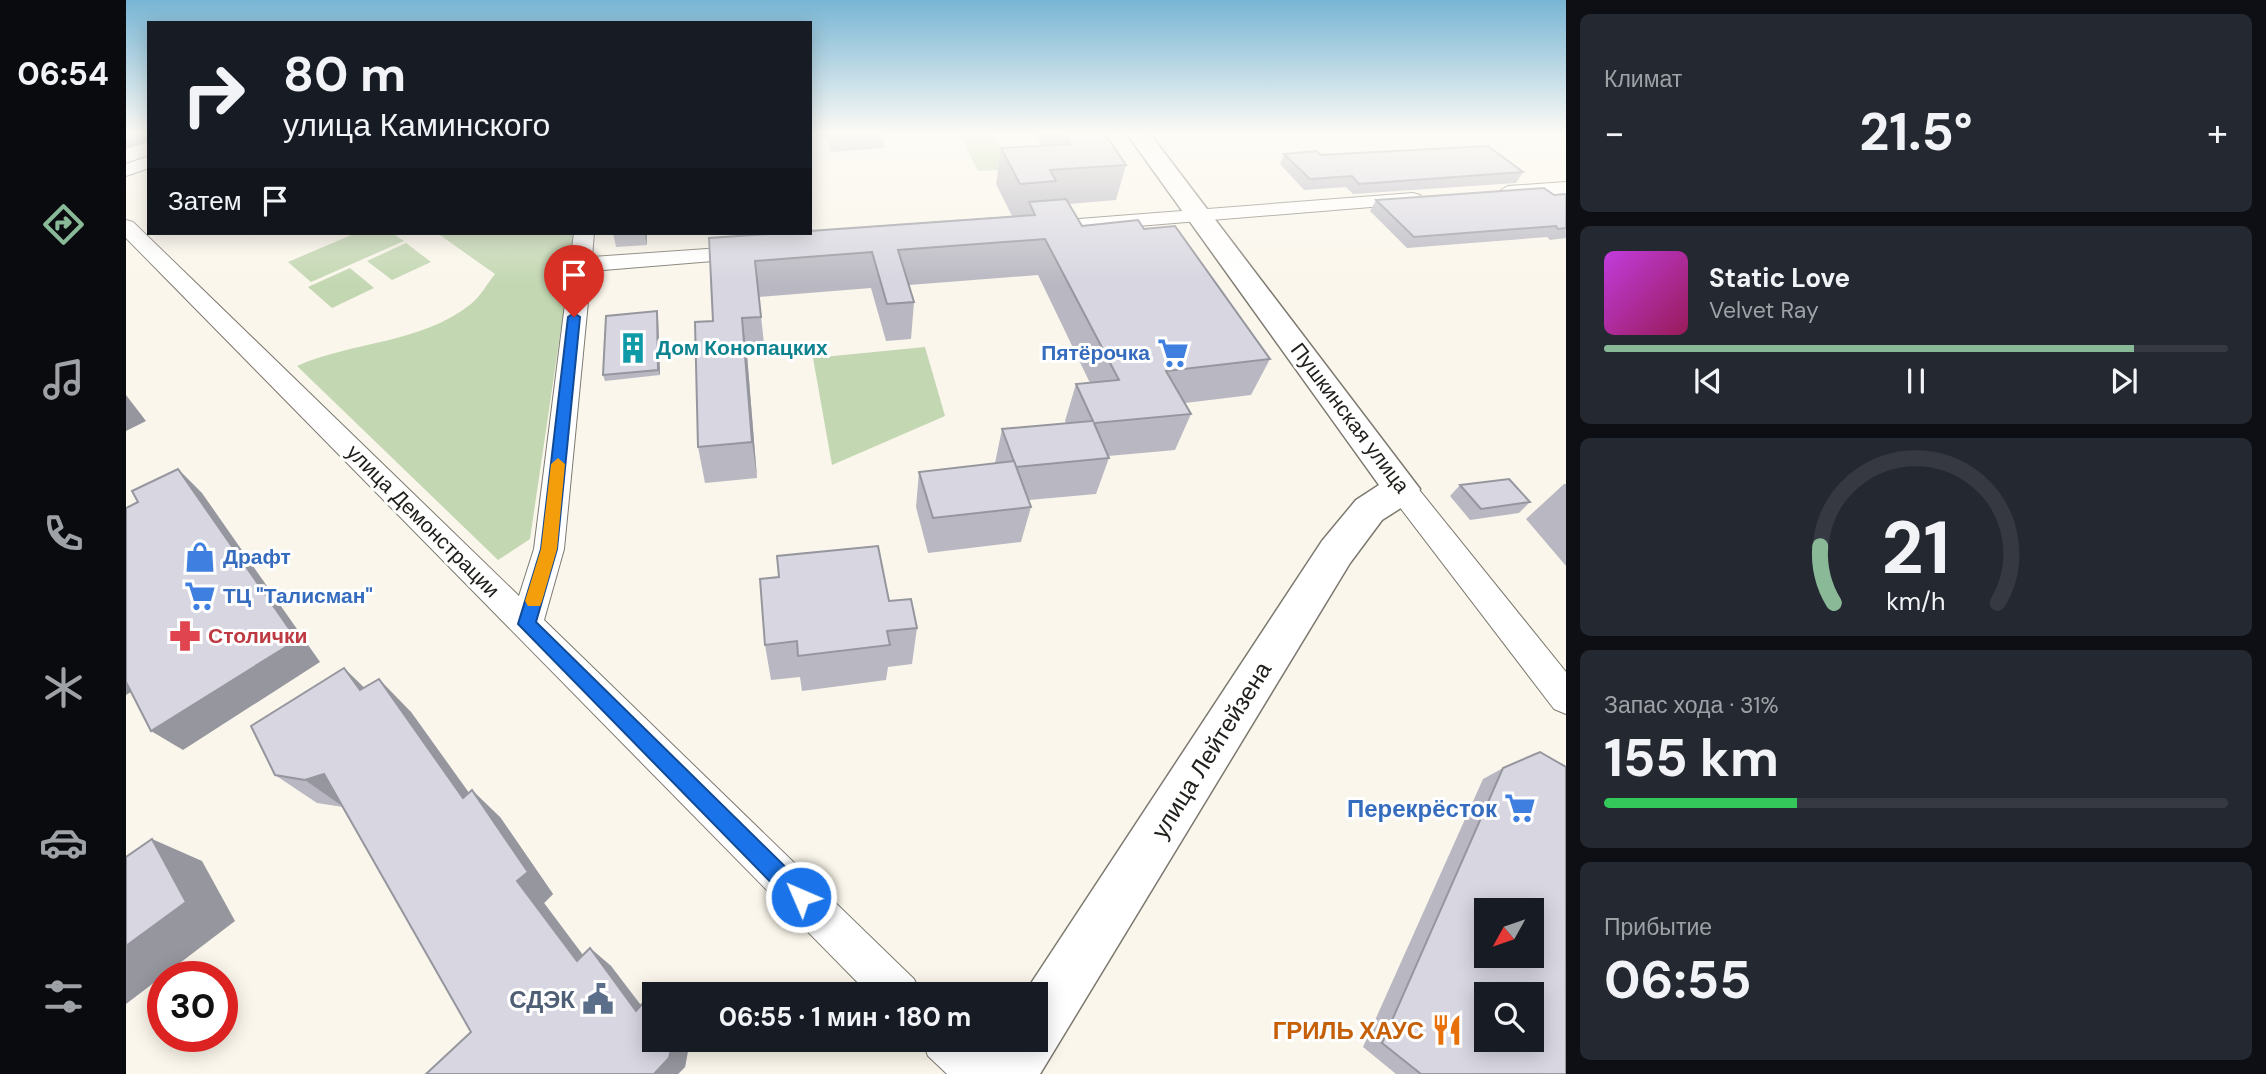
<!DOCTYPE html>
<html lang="ru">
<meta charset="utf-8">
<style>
body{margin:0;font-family:"DM Sans",sans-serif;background:#242831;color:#f1f3f6;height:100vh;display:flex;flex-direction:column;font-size:26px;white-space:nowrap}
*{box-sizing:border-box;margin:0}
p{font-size:23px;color:#9ea1a6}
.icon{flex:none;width:38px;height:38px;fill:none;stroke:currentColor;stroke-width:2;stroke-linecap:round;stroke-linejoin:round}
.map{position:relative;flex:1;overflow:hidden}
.sheet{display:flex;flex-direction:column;gap:14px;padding:14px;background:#0d0f14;width:700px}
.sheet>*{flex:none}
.hud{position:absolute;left:21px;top:21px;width:665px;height:214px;border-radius:0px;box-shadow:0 4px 18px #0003;background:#171b24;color:#f1f3f6;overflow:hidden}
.needle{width:46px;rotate:230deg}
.controls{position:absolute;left:1348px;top:898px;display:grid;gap:14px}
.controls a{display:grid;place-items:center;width:70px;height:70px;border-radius:0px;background:#171b24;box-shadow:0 4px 18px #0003;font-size:35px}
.speed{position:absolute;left:21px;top:961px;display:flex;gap:14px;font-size:35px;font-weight:700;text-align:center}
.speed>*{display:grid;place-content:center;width:91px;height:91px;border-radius:50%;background:#171b24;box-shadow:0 4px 18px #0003;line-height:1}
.speed .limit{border:10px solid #d22;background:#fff;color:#111}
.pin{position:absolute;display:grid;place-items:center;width:60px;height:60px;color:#fff;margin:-72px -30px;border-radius:50% 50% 50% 0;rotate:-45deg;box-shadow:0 0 7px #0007}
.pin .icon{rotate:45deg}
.me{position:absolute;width:77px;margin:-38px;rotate:315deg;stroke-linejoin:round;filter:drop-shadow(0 0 5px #0008)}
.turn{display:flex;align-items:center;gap:24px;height:147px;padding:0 21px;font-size:32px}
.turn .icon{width:91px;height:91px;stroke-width:2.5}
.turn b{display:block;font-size:49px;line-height:60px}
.then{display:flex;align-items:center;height:66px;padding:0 21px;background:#0003;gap:14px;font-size:26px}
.big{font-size:52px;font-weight:700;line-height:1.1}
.sheet .card{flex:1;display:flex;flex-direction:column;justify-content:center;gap:10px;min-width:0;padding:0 24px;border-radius:10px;background:#242831}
.sheet .dial{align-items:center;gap:0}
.dial svg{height:182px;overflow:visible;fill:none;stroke:#363941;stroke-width:7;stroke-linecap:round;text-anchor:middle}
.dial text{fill:#f1f3f6;stroke:none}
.song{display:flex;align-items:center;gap:21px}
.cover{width:84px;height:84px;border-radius:10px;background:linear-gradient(135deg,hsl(290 70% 55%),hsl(330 70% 35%))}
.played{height:7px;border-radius:4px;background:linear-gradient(90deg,#8ab998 85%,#363941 85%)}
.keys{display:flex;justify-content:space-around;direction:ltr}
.heat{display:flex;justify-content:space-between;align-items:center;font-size:38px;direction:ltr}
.charge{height:10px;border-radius:5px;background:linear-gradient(90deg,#34c759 31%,#363941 0)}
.trip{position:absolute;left:516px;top:982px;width:406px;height:70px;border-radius:0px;background:#171b24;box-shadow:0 4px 18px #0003;font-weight:700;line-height:70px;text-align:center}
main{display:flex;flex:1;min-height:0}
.menu{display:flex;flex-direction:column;width:126px;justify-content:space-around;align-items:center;background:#090b0e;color:#9ea1a6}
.menu .icon{width:49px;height:49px}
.menu .selected{color:#8ab998}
.menu b{font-size:32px;color:#f1f3f6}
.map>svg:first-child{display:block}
.green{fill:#c3d7b2}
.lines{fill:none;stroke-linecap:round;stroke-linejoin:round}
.street-casing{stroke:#7d7970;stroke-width:2}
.secondary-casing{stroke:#7d7970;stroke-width:3}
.street{fill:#fff;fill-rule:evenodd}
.secondary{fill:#fff;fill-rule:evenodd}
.wall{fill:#b9b8c2}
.shaded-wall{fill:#96969e}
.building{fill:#d7d6e1;stroke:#96969e;stroke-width:2;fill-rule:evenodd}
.route{fill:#1a73e8;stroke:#114b97;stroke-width:2}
.slow{fill:#f59e0b}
.labels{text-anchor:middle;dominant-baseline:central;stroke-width:6;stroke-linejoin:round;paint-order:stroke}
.culture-label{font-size:21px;font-weight:bold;fill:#0d838f;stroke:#fff;text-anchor:start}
.shop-label{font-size:21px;font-weight:bold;fill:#366cbe;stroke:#fff;text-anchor:start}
.street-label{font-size:21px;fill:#22201c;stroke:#fff}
.health-label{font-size:21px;font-weight:bold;fill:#be3a42;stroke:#fff;text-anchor:start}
.near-street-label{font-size:24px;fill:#22201c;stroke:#fff}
.near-shop-label{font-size:24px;font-weight:bold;fill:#366cbe;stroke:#fff;text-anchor:end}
.near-service-label{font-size:24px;font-weight:bold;fill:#4e5e75;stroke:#fff;text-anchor:end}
.near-food-label{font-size:24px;font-weight:bold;fill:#c56008;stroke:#fff;text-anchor:end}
</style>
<main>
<nav class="menu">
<b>06:54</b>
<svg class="icon selected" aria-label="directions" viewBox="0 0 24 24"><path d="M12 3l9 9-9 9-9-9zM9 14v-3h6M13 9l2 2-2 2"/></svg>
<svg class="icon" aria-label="music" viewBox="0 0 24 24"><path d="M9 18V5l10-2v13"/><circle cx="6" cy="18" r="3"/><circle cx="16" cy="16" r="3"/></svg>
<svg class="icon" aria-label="phone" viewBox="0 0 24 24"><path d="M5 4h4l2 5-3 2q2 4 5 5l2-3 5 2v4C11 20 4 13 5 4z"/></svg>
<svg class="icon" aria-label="climate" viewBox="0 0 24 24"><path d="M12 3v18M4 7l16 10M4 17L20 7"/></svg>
<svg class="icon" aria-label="car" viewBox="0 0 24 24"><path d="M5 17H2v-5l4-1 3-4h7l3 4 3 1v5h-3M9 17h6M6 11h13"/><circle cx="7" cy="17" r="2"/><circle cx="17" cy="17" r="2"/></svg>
<svg class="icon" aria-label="filters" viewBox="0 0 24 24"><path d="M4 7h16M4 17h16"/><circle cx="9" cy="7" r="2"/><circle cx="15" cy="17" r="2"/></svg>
</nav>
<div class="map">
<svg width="1440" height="1074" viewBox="0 0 1440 1074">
<rect width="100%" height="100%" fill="#faf6eb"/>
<g class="green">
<polygon points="833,134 867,134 887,169 852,171"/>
<polygon points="230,233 266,233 278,241 185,282 162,262"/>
<path d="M311,233H449L404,539L372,560L171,366C227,341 295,344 345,304C354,297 361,284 369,274Z"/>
<polygon points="280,243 305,262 266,280 241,261"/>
<polygon points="224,268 248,288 206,308 182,287"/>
<polygon points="799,347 819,416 706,465 687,358"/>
</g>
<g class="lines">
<defs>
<g id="street">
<polygon points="23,156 23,168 0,176 0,164"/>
<polygon points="1440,182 1440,194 1382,198 1372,192 1382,186"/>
<polygon points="1287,193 1294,195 1297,199 1294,203 914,234 907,232 904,228 907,224 914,222"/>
<polygon points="0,220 7,222 393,596 408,549 448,233 468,233 466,257 624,246 632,247 635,252 632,257 624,258 465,271 438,549 418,620 788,979 795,994 743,994 0,238"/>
<polygon points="1276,478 1286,481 1440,672 1440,714 1428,709 1266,497 1262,489 1266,481"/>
<polygon points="796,1040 850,1040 869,1058 876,1074 821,1074 802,1056"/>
</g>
<polygon id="secondary" points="1001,134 1024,134 1294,489 1289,499 1256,520 1224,563 914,1074 851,1074 868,1040 910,1040 910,994 898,994 1196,541 1230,500 1253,485"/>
</defs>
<use href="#street" class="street-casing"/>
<use href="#secondary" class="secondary-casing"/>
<use href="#street" class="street"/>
<use href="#secondary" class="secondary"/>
</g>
<g class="wall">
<polygon points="684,134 758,134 758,148 705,152 701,137 684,138"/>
<polygon points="909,134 979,134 1000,165 990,200 943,204 956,226 1018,229 1144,359 1125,395 1059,403 1065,414 1049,450 982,456 983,458 970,494 903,500 905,507 895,542 802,553 790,507 793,472 869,463 876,429 940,423 939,421 950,384 964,383 912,275 783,285 788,302 785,339 760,341 745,288 633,297 639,353 621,355 631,478 579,483 572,447 587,321 583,238 886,216 870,184 875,148 916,146"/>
<polygon points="1158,154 1194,155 1397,172 1390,183 1227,194 1220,187 1178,190 1154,164"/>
<polygon points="1440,194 1440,238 1424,240 1421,237 1281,248 1244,211 1250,200"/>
<polygon points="487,233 521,233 521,245 490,247"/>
<polygon points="531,311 532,317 534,375 479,381 477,375"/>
<polygon points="1438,484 1440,484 1440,566 1400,519"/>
<polygon points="1334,485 1404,502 1393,513 1344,520 1324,496"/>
<polygon points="763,601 791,628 786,664 762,667 760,680 676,691 674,677 645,680 639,645"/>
<polygon points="238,687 285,712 343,793 374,817 427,894 418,903 457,955 464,948 485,966 515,1005 524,995 528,999 528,1040 564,1040 559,1067 552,1074 300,1074 345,1032 217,807 191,803 149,775"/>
<polygon points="1377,768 1440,1074 1270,1074 1237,1047 1357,779"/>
</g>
<g class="shaded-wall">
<polygon points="0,134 23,134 23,142 0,149"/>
<polygon points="518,233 521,233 521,245"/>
<polygon points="531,311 532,317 534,375 532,370"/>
<polygon points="616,318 621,355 631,478 626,442"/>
<polygon points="0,395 20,421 0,431"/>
<polygon points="52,469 76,493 194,662 57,750 25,731"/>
<polygon points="218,668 252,701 234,690"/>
<polygon points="0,669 21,682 0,695"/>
<polygon points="253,679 285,712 366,825 337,798"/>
<polygon points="198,774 219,808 179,780"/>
<polygon points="346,790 374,817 427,894 418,903 474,978 451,961 391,881"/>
<polygon points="26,839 76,861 109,921 0,1004 0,946"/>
<polygon points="464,948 485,966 528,1023 510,1011"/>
<polygon points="547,1040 564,1040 559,1067 552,1074 528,1074"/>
</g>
<g class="building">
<polygon points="704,134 738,134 705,136"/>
<polygon points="937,134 979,134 1000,165 924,170 930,181 894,184 875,148 944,144"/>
<polygon points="1362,146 1397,172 1233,184 1226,176 1184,179 1158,154 1191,151 1194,155"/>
<polygon points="1418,188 1428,195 1440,194 1440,228 1432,229 1430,226 1288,237 1250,200"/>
<polygon points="940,199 956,226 1012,220 1018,229 1049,226 1144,359 1040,371 1065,414 968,423 983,458 890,467 876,429 967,421 950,384 993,380 919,239 772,250 788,302 761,304 746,252 629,261 635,317 616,318 626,442 572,447 569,322 587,321 583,238 658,233 684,233 684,231 909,215 903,202"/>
<polygon points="531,311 532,370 477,375 480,316"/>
<polygon points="888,461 905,507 807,518 793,472"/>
<polygon points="52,469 171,640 25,731 0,682 0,508 12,502 6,491"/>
<polygon points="1383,479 1404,502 1355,509 1334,485"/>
<polygon points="752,546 763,601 785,599 791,628 761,631 764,645 672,656 671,641 639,645 634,579 653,577 651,556"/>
<polygon points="218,668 234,690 253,679 337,798 346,790 402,872 391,881 451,961 464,948 510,1011 524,995 528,1002 528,1040 547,1040 543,1058 528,1074 300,1074 345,1032 198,774 179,780 149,775 125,726"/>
<path d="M1414,752L1440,767V1074H1295L1256,1043L1377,768ZM1360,910H1405V956H1360ZM1360,994H1405V1040H1360Z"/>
<polygon points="26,839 60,902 0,946 0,857"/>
</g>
<linearGradient id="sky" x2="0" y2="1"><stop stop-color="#78b5d4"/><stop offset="0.47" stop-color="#fdfbf6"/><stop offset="1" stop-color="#fdfbf6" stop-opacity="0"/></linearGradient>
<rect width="1440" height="285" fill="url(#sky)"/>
<polygon class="route" points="448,313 454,317 431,549 410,622 682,889 685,897 682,905 675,908 667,905 392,624 415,549 442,317"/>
<polygon class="slow" points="432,458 439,464 431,549 416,601 414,606 402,606 399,601 415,549 425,464"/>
<defs>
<symbol id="building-bare" viewBox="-9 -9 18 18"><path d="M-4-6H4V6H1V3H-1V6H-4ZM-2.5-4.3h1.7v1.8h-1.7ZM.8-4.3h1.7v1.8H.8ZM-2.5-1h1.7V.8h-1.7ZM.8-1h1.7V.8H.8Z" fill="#0f9aa8" stroke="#fff" stroke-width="2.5" paint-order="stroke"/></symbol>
<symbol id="supermarket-bare" viewBox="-9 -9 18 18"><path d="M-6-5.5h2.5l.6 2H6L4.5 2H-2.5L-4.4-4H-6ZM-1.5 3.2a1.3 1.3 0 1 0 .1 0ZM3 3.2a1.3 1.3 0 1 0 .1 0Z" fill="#3f7fe0" stroke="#fff" stroke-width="2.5" paint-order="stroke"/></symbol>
<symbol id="shop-bare" viewBox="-9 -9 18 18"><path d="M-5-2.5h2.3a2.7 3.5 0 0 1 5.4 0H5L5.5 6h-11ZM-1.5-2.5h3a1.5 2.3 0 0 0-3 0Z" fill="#3f7fe0" stroke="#fff" stroke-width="2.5" paint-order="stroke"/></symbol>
<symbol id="pharmacy-bare" viewBox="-9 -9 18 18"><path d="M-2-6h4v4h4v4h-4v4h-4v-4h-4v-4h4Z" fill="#e0444e" stroke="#fff" stroke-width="2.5" paint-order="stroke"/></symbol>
<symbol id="civic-bare" viewBox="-9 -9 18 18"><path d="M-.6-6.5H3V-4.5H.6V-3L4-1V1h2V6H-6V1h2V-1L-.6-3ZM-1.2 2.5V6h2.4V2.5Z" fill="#5c6f8a" stroke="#fff" stroke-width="2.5" paint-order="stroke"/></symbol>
<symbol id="restaurant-bare" viewBox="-9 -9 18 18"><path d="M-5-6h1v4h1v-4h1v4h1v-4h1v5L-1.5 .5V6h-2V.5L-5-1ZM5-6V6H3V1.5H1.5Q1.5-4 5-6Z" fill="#e8710a" stroke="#fff" stroke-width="2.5" paint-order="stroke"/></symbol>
</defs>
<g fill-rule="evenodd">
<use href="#building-bare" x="485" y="326" width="44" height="44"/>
<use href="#supermarket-bare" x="1025" y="331" width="44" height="44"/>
<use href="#shop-bare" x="52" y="535" width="44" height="44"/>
<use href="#supermarket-bare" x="52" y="574" width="44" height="44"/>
<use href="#pharmacy-bare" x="37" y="614" width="44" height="44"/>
<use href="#supermarket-bare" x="1372" y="786" width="44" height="44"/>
<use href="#civic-bare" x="450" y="977" width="44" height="44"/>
<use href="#restaurant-bare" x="1299" y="1008" width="44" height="44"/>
</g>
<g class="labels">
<g class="culture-label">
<text x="530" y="348">Дом Конопацких</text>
</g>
<g class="shop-label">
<text x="1024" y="353" text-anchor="end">Пятёрочка</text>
<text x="97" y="557">Драфт</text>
<text x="97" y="596">ТЦ "Талисман"</text>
</g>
<g class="street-label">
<text transform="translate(1224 418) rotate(53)">Пушкинская улица</text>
<text transform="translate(297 521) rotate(45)">улица Демонстрации</text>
</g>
<g class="health-label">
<text x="82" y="636">Столички</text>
</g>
<g class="near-street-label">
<text transform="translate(1085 750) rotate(-58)">улица Лейтейзена</text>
</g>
<g class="near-shop-label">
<text x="1371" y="808">Перекрёсток</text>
</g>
<g class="near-service-label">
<text x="449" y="999">СДЭК</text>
</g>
<g class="near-food-label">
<text x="1298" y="1030">ГРИЛЬ ХАУС</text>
</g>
</g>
</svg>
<div class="controls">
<a><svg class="needle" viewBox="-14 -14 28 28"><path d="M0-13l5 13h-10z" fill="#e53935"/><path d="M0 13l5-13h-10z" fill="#9ea1a6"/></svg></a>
<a><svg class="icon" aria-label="search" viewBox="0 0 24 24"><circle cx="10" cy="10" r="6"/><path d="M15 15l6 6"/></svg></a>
</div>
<div class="speed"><div class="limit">30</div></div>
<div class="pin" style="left:448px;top:317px;background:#d93025"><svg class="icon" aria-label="arrive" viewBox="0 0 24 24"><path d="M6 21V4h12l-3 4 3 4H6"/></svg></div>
<svg class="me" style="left:675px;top:897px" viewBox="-20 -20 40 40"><circle r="17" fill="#1a73e8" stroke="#fff" stroke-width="3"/><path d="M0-11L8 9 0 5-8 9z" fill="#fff"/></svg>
<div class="trip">06:55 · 1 мин · 180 m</div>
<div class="hud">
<div class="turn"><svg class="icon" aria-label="right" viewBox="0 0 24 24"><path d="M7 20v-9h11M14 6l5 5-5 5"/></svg><div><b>80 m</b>улица Каминского</div></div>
<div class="then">Затем<svg class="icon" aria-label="arrive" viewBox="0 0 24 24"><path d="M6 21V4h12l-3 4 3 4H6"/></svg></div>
</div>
</div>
<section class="sheet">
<div class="card"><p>Климат</p>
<div class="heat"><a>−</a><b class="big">21.5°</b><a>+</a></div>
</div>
<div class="card">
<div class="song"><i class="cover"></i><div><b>Static Love</b><p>Velvet Ray</p></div></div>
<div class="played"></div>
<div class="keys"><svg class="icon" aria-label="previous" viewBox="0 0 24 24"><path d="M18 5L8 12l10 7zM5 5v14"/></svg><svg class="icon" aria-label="pause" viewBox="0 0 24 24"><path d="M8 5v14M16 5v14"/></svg><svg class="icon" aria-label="next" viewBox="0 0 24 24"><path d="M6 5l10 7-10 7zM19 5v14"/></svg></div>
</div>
<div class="card dial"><svg viewBox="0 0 100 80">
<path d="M14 69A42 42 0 1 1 86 69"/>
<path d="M14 69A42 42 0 0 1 8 44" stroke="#8ab998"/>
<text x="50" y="56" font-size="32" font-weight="700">21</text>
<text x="50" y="72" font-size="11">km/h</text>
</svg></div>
<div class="card"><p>Запас хода · 31%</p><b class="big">155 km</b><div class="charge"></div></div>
<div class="card"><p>Прибытие</p><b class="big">06:55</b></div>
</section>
</main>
